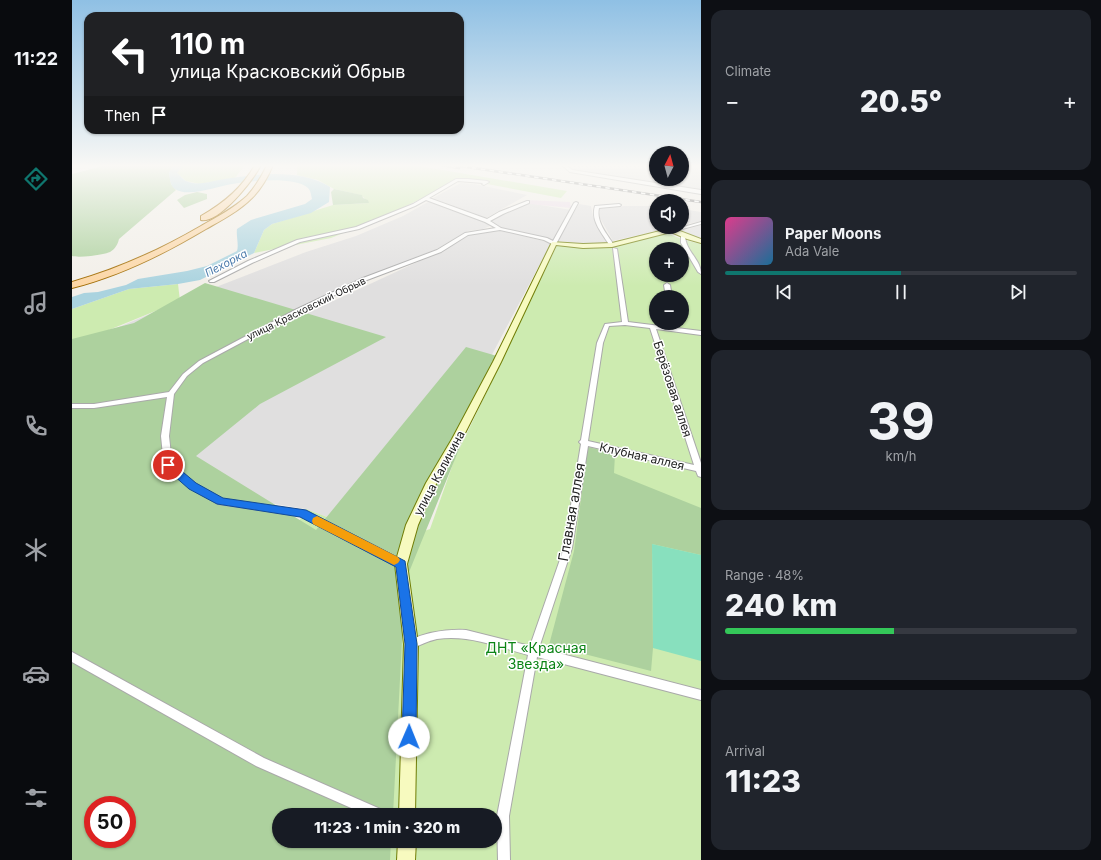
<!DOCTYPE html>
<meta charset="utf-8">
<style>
body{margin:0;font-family:Inter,sans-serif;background:#20242c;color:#f1f3f6;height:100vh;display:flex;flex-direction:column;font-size:15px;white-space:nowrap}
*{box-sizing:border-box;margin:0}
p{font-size:13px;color:#9ea1a6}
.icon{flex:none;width:22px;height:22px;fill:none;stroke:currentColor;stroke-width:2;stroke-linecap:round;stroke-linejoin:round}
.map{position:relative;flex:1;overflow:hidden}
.sheet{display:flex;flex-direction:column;gap:10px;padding:10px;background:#0d0f14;width:400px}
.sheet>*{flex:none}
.hud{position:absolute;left:12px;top:12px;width:380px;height:122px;border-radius:12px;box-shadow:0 1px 3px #0004;background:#202124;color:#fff;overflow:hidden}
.needle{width:26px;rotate:6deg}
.fabs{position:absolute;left:577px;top:146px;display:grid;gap:8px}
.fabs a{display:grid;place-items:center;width:40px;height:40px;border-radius:50%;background:#171b24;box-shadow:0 1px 3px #0004;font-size:20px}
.speed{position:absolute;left:12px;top:796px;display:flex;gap:8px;font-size:20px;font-weight:700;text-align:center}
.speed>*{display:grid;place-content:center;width:52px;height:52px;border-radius:50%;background:#171b24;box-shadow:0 1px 3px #0004;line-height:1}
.speed .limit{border:6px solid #d22;background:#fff;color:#111}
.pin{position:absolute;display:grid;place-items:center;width:34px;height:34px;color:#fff;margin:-17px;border:2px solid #fff;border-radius:50%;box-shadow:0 1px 4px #0007}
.me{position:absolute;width:44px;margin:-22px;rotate:1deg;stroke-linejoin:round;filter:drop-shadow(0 0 3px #0008)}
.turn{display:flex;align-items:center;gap:14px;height:84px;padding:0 20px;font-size:18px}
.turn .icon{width:52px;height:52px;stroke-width:2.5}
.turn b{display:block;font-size:28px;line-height:34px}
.then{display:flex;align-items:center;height:38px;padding:0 20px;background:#0003;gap:8px;font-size:15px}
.big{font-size:30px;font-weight:800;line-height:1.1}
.sheet .widget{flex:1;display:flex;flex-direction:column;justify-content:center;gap:6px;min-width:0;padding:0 14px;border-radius:12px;background:#20242c}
.sheet .dial{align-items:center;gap:0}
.dial b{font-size:52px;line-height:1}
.song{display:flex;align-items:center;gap:12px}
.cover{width:48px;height:48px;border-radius:6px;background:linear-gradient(135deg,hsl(330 70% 55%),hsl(200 70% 35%))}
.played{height:4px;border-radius:2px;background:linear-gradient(90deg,#0f766e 50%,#363941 50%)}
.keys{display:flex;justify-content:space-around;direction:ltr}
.heat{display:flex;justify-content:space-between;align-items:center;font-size:22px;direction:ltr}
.charge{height:6px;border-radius:3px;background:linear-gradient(90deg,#34c759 48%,#363941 0)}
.trip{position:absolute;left:200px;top:808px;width:230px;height:40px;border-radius:20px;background:#171b24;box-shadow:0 1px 3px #0004;font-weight:800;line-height:40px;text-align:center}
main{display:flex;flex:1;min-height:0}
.dock{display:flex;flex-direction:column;width:72px;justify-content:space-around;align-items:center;background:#090b0e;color:#9ea1a6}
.dock .icon{width:28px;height:28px}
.dock .current{color:#0f766e}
.dock b{font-size:18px;color:#f1f3f6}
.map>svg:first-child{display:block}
.residential{fill:#e0dfdf}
.industrial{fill:#ebdbe8}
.grass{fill:#cdebb0;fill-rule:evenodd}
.forest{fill:#add19e;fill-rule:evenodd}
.pitch{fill:#88e0be}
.water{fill:#aad3df}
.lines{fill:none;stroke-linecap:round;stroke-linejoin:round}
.minor-casing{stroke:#a9a9a9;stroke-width:2}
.tertiary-casing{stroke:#a9a9a9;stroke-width:2}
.secondary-casing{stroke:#707d05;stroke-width:2}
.primary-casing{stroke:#a06b00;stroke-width:2}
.minor{fill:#fff;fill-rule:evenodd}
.tertiary{fill:#fff;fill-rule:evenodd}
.secondary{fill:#f7fabf;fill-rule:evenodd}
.primary{fill:#fcd6a4;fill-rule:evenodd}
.rail-casing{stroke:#707070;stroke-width:2.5}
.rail{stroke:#fff;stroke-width:1.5;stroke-dasharray:4.5;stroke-linecap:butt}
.route{fill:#1a73e8;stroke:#114b97}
.slow{fill:#f59e0b}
.labels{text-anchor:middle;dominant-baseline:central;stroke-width:3;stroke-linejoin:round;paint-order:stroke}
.far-street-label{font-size:10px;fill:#222;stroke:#fff}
.far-water-label{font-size:11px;font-style:italic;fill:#4a7aab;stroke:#fff}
.street-label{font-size:12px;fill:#222;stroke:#fff}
.near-street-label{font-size:14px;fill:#222;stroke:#fff}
.near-park-label{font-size:14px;fill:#0c8416;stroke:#fff}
</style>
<main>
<nav class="dock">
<b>11:22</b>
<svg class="icon current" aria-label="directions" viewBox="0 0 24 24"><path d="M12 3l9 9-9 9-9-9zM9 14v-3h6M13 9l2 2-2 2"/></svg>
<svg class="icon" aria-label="music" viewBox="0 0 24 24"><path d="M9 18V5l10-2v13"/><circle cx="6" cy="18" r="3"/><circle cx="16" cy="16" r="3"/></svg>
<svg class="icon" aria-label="phone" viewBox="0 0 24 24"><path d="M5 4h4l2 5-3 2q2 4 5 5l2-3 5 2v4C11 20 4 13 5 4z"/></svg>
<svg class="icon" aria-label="climate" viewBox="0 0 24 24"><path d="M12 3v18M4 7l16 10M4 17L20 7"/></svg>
<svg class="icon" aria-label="car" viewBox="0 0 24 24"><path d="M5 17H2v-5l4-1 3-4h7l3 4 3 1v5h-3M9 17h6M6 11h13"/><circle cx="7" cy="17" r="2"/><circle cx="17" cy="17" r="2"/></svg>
<svg class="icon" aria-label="filters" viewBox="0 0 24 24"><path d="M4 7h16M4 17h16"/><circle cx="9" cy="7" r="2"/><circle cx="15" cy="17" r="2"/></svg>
</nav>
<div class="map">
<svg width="629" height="860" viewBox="0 0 629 860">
<rect width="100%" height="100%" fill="#f2efe9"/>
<g class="residential">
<polygon points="502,165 584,165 584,179 610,179 610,168 629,170 629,190 498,170"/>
<polygon points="389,183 402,184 455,195 414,218 361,198"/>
<polygon points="356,202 361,202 414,222 420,225 411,229 396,231 363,250 278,283 209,317 2,346 108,301 234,252 284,236 331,216"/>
<polygon points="456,203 499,210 481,240 429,228 418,221 436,211"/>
<polygon points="507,204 519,206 521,217 536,243 523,244 485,241"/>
<polygon points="552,206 584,206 584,227 600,227 541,241 528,218 528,209"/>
<polygon points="610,209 629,212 629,221 610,225"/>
<polygon points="629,225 629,239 619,237 609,231"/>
<polygon points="428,230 479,243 321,542 234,509 143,494 98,457 177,340 367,252 395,234"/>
</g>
<polygon class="industrial" points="453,200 498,202 499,208 458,204"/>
<g class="grass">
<polygon points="111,165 173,165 163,178 128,184 114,181 105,173"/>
<polygon points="225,165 341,165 495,191 489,198 399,181 385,181 316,215 259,238 182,253 192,230 200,224 261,205 297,203 289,195 262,189 246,180 225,175"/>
<path d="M595,233L612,240L629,244V860H0V672L107,732L234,509L321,542L358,529L383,458L485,245L527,248ZM584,249H610V275H584ZM584,297H610V323H584ZM21,805H55V839H21ZM207,815H423V841H207Z"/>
<polygon points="106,284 108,301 0,345 0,309 57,289"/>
</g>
<g class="forest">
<path d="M35,165H101L97,173L99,184L104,190L47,239C46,244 43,249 38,252C31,255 7,258 0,256V174Z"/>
<polygon points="262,189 290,195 291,198 296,200 297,203 261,205 259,192"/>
<polygon points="125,192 135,194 135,199 112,208 105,200 113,195"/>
<path d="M133,283L314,337L188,404L124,456L244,530L394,347L425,356L333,582L321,815H207V841H319L318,860H0V339L62,323ZM21,805H55V839H21Z"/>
<polygon points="516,447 543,454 542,473 629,508 629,555 580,544 581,648 579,671 477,645 502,551"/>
</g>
<polygon class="pitch" points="580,544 629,555 629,661 581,648"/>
<path class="water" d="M101,165H111L105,173C108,175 111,180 114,181C124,186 137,182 147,180C182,174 227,168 258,187L257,202L239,213L200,224L192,230L182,253L128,280L106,284L57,289L0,309V297L12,293L26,292L54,285L66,279L115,271L135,266L165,251C167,245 164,236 165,229L179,220L233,204L240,199C239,195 239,191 236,188C223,176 178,181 160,184C146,186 116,198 103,189C98,185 98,179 97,173Z"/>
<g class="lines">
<defs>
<g id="minor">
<polygon points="384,179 396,179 415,181 417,182 412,185 410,184 411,183 386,181 357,198 415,219 427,212 455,201 457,201 457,203 431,214 418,221 429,228 475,238 481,241 502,203 504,202 506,203 484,244 480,244 472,240 428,230 396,235 369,252 295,280 227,312 131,363 115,376 102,394 97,436 100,464 124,484 151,499 233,511 332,561 333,564 332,567 329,568 326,567 229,516 146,504 118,488 92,465 89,436 95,397 22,408 0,408 0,404 22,404 97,392 111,374 127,361 223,310 291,278 365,250 393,233 424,228 413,222 354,200 343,206 287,229 228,242 180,263 142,282 138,282 137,281 176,261 225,240 284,227 341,204"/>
<path d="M547,204L549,205L548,206L527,208C524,222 535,234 542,245L540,246H538C531,234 518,221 523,206Z"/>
<polygon points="629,222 629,224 603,231 601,230"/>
<path d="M609,234L613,235C613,251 629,259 629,274L626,272L609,243Z"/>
<path d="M541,248L545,249L556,322L629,331V335L584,329L629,463V477L626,476L624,471L516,446L500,548L467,648L629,690V700L465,657L437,816L438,860H426L425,816L456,655C426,647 396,634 365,639C356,641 348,645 339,649L336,647L334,644L336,641C355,632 373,629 394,630L458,646L492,548L509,444L507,442L509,440L525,343L533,324L550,322ZM553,325L578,328L622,465L516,441L531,343L537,326Z"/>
<polygon points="595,283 598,285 600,297 594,297 592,285"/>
<polygon points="0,652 192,758 313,811 315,815 295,815 184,766 0,662"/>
</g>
<polygon id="tertiary" points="490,165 495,165 500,170 629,190 629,194 498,172"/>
<g id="secondary">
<polygon points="600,228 629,239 629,243 615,239 599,232 540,247 511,248 484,245 429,362 390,439 364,484 346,525 335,564 346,644 343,815 327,815 332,644 323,564 334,525 354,483 380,439 421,362 480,242 511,244 540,243"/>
<polygon points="326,841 344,841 343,860 325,860"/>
</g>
<g id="primary">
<path d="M183,165H189C181,180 148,223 129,220V216C152,203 170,188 183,165Z"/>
<path d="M195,165H201C196,177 189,189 180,198C167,211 150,220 134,229C92,254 48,276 0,288V282C45,269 88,250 129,226C145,217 162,208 175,196C183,187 190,176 195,165Z"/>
</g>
</defs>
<use href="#minor" class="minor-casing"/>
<use href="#tertiary" class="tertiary-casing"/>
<use href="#secondary" class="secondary-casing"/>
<use href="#primary" class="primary-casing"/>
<use href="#minor" class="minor"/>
<use href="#tertiary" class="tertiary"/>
<use href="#secondary" class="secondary"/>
<use href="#primary" class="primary"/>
<defs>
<g id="rail">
<polyline points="370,165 387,168"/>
<polyline points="382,165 629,202"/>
</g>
</defs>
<use href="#rail" class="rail-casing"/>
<use href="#rail" class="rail"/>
</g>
<linearGradient id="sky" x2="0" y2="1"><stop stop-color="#8fc0e4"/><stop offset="0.58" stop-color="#f9f8f5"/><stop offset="1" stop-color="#f9f8f5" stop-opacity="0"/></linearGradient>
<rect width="629" height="286" fill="url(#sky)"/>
<polygon class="route" points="96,461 99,462 124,483 151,498 234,510 333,561 345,644 344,737 342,742 337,744 332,742 330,737 333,644 324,567 228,517 145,504 117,489 92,467 91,465 92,462"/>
<polygon class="slow" points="245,516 326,557 328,560 326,563 322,565 318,563 241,524 240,521 241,518"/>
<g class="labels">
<g class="far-street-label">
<text transform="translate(234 308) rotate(-26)">улица Красковский Обрыв</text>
</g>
<g class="far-water-label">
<text transform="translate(154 263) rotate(-28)">Пехорка</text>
</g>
<g class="street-label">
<text transform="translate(601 389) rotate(72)">Берёзовая аллея</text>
<text transform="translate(570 456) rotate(13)">Клубная аллея</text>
<text transform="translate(367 473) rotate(-62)">улица Калинина</text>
</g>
<g class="near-street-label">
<text transform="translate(499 512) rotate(-80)">Главная аллея</text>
</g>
<g class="near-park-label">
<text x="464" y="647">ДНТ «Красная<tspan x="464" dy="16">Звезда»</tspan></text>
</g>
</g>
</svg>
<div class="fabs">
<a><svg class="needle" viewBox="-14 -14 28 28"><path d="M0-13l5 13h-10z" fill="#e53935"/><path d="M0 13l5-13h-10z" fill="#9ea1a6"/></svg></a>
<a><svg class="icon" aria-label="sound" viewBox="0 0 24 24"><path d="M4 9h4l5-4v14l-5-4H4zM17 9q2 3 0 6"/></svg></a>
<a>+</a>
<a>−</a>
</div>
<div class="speed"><div class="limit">50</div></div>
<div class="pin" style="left:96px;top:465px;background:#d93025"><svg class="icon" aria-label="arrive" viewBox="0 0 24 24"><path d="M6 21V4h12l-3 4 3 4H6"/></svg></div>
<svg class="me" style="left:337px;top:737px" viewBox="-20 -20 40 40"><circle r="19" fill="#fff"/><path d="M0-13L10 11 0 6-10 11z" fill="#1a73e8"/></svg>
<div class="trip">11:23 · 1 min · 320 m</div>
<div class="hud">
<div class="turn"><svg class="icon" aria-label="left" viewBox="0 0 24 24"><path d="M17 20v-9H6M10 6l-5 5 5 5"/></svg><div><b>110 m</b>улица Красковский Обрыв</div></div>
<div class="then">Then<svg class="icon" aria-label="arrive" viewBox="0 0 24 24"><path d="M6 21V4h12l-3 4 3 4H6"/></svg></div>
</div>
</div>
<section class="sheet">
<div class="widget"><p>Climate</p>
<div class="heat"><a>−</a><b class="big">20.5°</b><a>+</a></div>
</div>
<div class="widget">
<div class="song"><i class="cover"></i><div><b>Paper Moons</b><p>Ada Vale</p></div></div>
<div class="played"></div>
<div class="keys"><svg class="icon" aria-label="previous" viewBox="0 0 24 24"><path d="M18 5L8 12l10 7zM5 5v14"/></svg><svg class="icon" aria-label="pause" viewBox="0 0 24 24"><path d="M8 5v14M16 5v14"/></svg><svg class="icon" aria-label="next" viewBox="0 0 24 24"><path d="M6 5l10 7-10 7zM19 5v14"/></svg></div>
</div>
<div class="widget dial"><b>39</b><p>km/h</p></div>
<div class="widget"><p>Range · 48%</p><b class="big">240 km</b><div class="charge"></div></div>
<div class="widget"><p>Arrival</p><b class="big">11:23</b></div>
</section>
</main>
